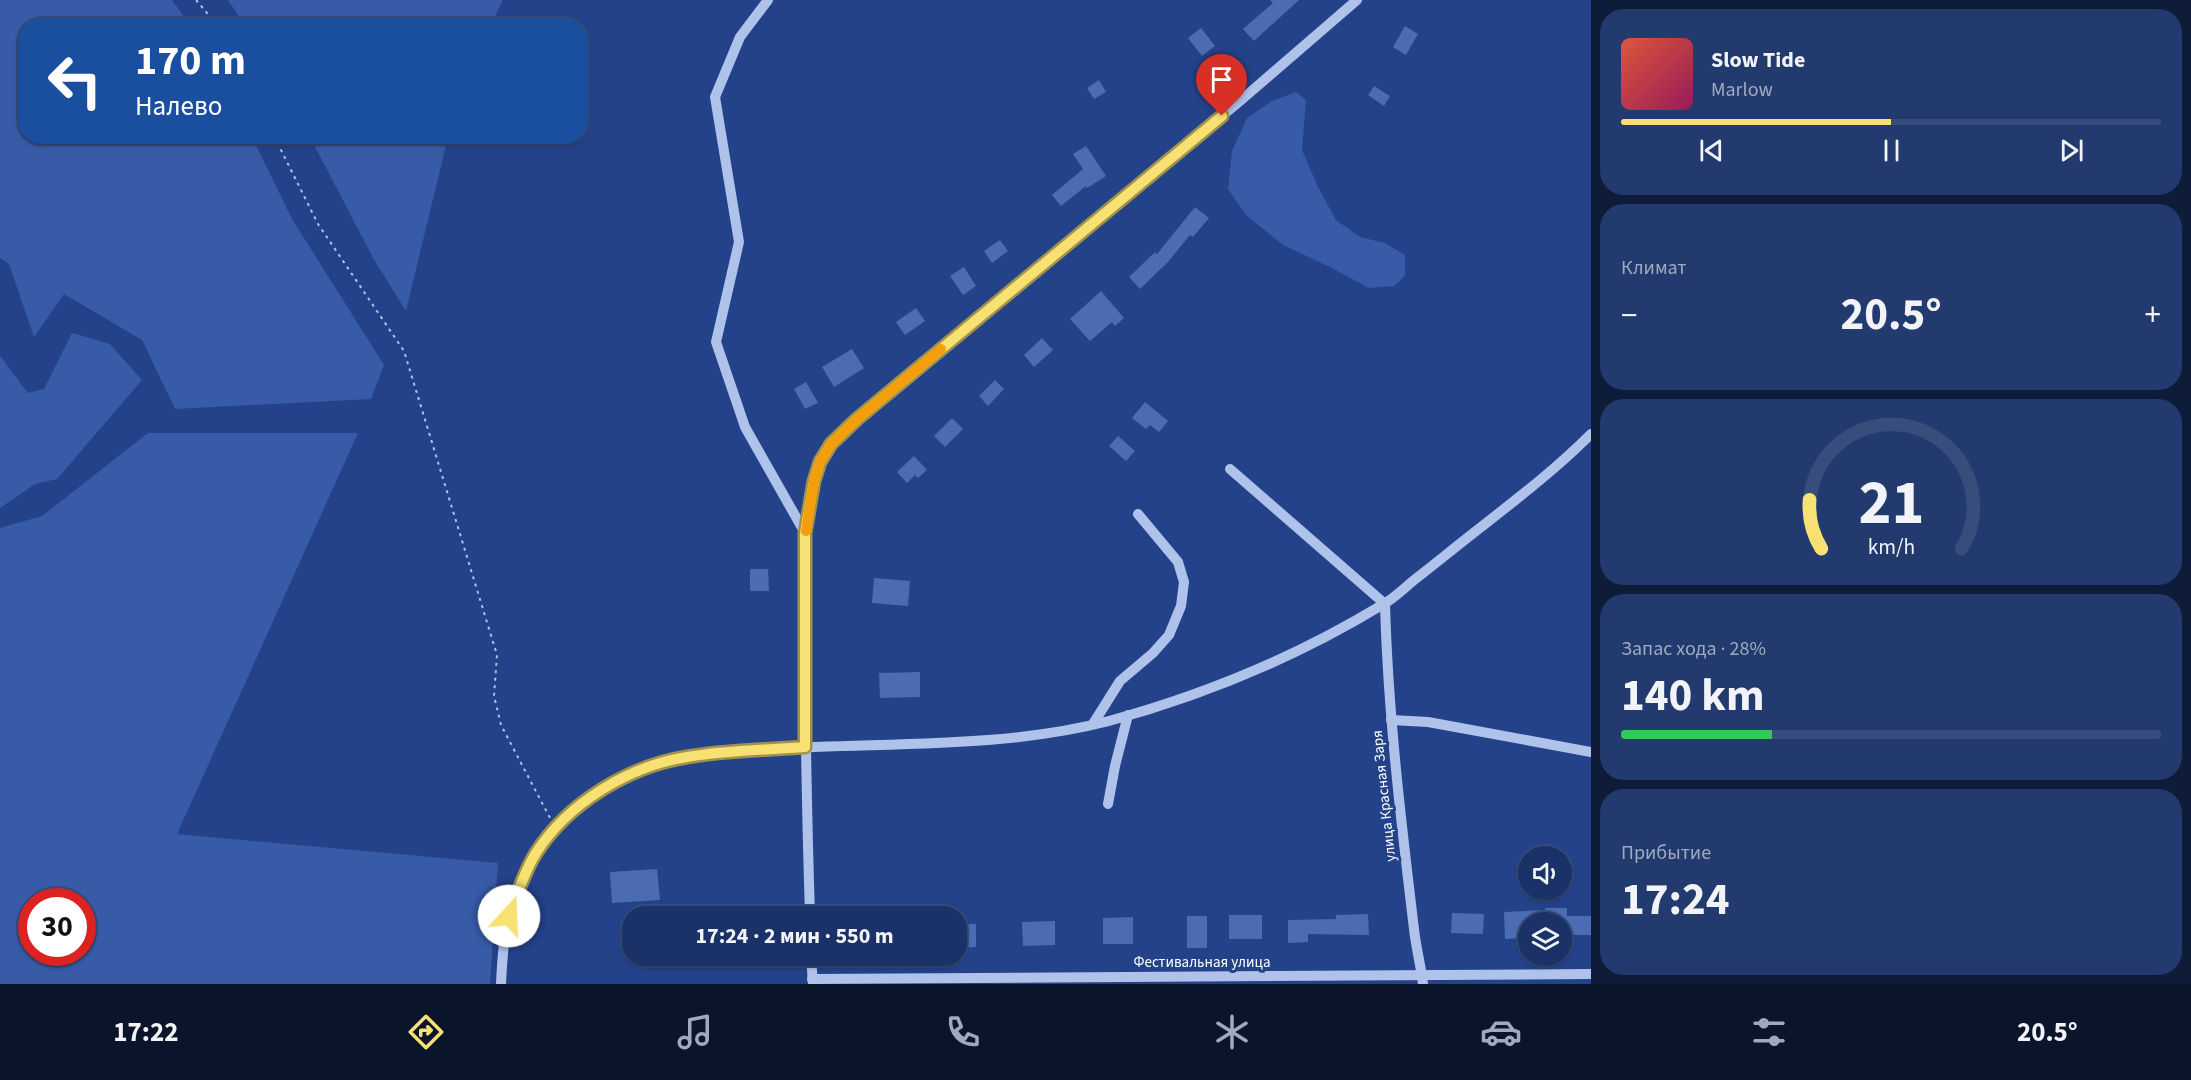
<!DOCTYPE html>
<html lang="ru">
<meta charset="utf-8">
<style>
body{margin:0;font-family:"Source Sans 3",sans-serif;background:#233a6e;color:#f1f3f6;height:100vh;display:flex;flex-direction:column;font-size:22px;white-space:nowrap}
*{box-sizing:border-box;margin:0}
p{font-size:20px;color:#9faac0}
.icon{flex:none;width:33px;height:33px;fill:none;stroke:currentColor;stroke-width:2;stroke-linecap:round;stroke-linejoin:round}
.map{position:relative;flex:1;overflow:hidden}
.panel{display:flex;flex-direction:column;gap:9px;padding:9px;background:#0e1c39;width:600px}
.panel>*{flex:none}
.banner{position:absolute;left:18px;top:18px;width:570px;height:126px;border-radius:24px;box-shadow:0 2px 4px #0004,0 0 0 2px #384d7c;background:#1a4fa0;color:#fff;overflow:hidden}
.tools{position:absolute;left:1518px;top:846px;display:grid;gap:12px}
.tools a{display:grid;place-items:center;width:54px;height:54px;border-radius:50%;background:#1a3268;box-shadow:0 2px 4px #0004,0 0 0 2px #384d7c;font-size:30px}
.speed{position:absolute;left:18px;top:888px;display:flex;gap:12px;font-size:30px;font-weight:700;text-align:center}
.speed>*{display:grid;place-content:center;width:78px;height:78px;border-radius:50%;background:#1a3268;box-shadow:0 2px 4px #0004,0 0 0 2px #384d7c;line-height:1}
.speed .limit{border:9px solid #d22;background:#fff;color:#111}
.pin{position:absolute;display:grid;place-items:center;width:51px;height:51px;color:#fff;margin:-62px -26px;border-radius:50% 50% 50% 0;rotate:-45deg;box-shadow:0 0 6px #0007}
.pin .icon{rotate:45deg}
.me{position:absolute;width:66px;margin:-33px;rotate:20deg;stroke-linejoin:round;filter:drop-shadow(0 0 4px #0008)}
.turn{display:flex;align-items:center;gap:21px;height:126px;padding:0 18px;font-size:27px}
.turn .icon{width:78px;height:78px;stroke-width:2.5}
.turn b{display:block;font-size:42px;line-height:51px}
.big{font-size:45px;font-weight:700;line-height:1.1}
.panel .widget{flex:1;display:flex;flex-direction:column;justify-content:center;gap:9px;min-width:0;padding:0 21px;border-radius:24px;background:#233a6e}
.panel .dial{align-items:center;gap:0}
.dial svg{height:156px;overflow:visible;fill:none;stroke:#384d7c;stroke-width:7;stroke-linecap:round;text-anchor:middle}
.dial text{fill:#f1f3f6;stroke:none}
.song{display:flex;align-items:center;gap:18px}
.cover{width:72px;height:72px;border-radius:9px;background:linear-gradient(135deg,hsl(10 70% 55%),hsl(330 70% 35%))}
.played{height:6px;border-radius:3px;background:linear-gradient(90deg,#f6e172 50%,#384d7c 50%)}
.keys{display:flex;justify-content:space-around;direction:ltr}
.heat{display:flex;justify-content:space-between;align-items:center;font-size:33px;direction:ltr}
.charge{height:9px;border-radius:4px;background:linear-gradient(90deg,#34c759 28%,#384d7c 0)}
.trip{position:absolute;left:622px;top:906px;width:345px;height:60px;border-radius:24px;background:#1a3268;box-shadow:0 2px 4px #0004,0 0 0 2px #384d7c;font-weight:700;line-height:60px;text-align:center}
.tabs{display:flex;height:96px;justify-content:space-around;align-items:center;background:#0a142a;color:#9faac0}
.tabs .icon{width:42px;height:42px}
.tabs .on{color:#f6e172}
.tabs b{font-size:27px;color:#f1f3f6}
main{display:flex;flex:1;min-height:0}
.map>svg:first-child{display:block}
.green{fill:#375ba7;fill-rule:evenodd}
.building{fill:#4b6bb2}
.lines{fill:none;stroke-linecap:round;stroke-linejoin:round}
.path{stroke:#afc2ea;stroke-width:2;stroke-dasharray:3 4.5;stroke-linecap:butt}
.minor{stroke:#afc2ea;stroke-width:10}
.route-casing{stroke:#a0924a;stroke-width:15}
.route{stroke:#f6e172;stroke-width:10}
.slow{stroke:#f59e0b;stroke-width:10}
.labels{text-anchor:middle;dominant-baseline:central;stroke-width:6;stroke-linejoin:round;paint-order:stroke}
.street-label{font-size:15px;fill:#fff;stroke:#23428a}
</style>
<main>
<div class="map">
<svg width="1591" height="984" viewBox="0 0 1591 984">
<rect width="100%" height="100%" fill="#23428a"/>
<g class="green">
<polygon points="0,0 172,0 190,25 26,26 26,136 252,137 292,219 384,365 371,399 175,409 142,340 64,294 34,337 9,264 0,258"/>
<polygon points="228,0 503,0 490,26 245,25"/>
<polygon points="1296,92 1306,100 1302,150 1318,187 1336,220 1360,237 1385,243 1405,255 1405,276 1394,286 1369,288 1332,268 1283,245 1246,215 1228,189 1232,151 1247,118 1272,101"/>
<polygon points="310,137 448,137 406,311 373,258"/>
<polygon points="72,333 110,344 142,380 57,479 35,484 0,508 0,356 28,393 44,389"/>
<path d="M148,433H358L177,834L498,863L490,984H0V528L42,516ZM32,902H82V952H32Z"/>
</g>
<g class="building">
<polygon points="1270,0 1299,0 1254,41 1243,29 1273,3"/>
<polygon points="1405,26 1418,34 1406,55 1393,47"/>
<polygon points="1201,28 1215,46 1202,56 1188,38"/>
<polygon points="1099,80 1106,92 1094,99 1087,88"/>
<polygon points="1374,86 1390,96 1384,106 1368,95"/>
<polygon points="1086,146 1106,176 1087,188 1086,186 1061,206 1052,195 1083,169 1073,154"/>
<polygon points="1195,207 1209,218 1193,237 1190,235 1168,262 1140,289 1129,277 1155,252 1157,254"/>
<polygon points="1000,240 1008,251 992,263 984,251"/>
<polygon points="964,267 976,286 963,295 950,276"/>
<polygon points="1101,291 1124,318 1115,326 1112,322 1090,341 1070,319"/>
<polygon points="916,308 925,321 905,335 896,322"/>
<polygon points="1042,338 1053,350 1034,367 1024,355"/>
<polygon points="852,349 864,368 834,387 822,367"/>
<polygon points="995,380 1004,389 988,406 979,396"/>
<polygon points="806,382 818,403 805,409 794,389"/>
<polygon points="1145,402 1168,421 1159,432 1150,425 1146,429 1132,418"/>
<polygon points="952,418 963,429 945,447 934,436"/>
<polygon points="1118,436 1135,451 1126,461 1109,446"/>
<polygon points="914,456 927,470 918,478 915,475 907,483 897,472"/>
<polygon points="750,569 768,569 769,591 750,591"/>
<polygon points="874,578 910,581 908,606 872,603"/>
<polygon points="920,672 920,697 880,698 879,673"/>
<polygon points="657,869 660,900 612,903 610,872"/>
<polygon points="1545,908 1567,908 1567,916 1591,916 1591,935 1562,935 1562,922 1528,922 1528,938 1505,939 1504,912 1545,910"/>
<polygon points="1452,913 1484,914 1483,934 1451,933"/>
<polygon points="1368,914 1369,935 1308,934 1308,942 1288,943 1288,920 1336,919 1336,915"/>
<rect x="1229" y="915" width="33" height="24"/>
<rect x="1187" y="916" width="20" height="32"/>
<polygon points="1133,917 1133,944 1103,944 1103,918"/>
<polygon points="1055,921 1055,945 1023,946 1022,922"/>
<polygon points="957,924 976,924 976,947 957,948"/>
</g>
<g class="lines">
<g class="path">
<polyline points="196,0 218,26"/>
<polyline points="274,136 318,224 404,351 497,655 494,696 501,725 550,818"/>
</g>
<g class="minor">
<polyline points="768,0 740,37 715,97 739,242 716,342 745,427 805,533"/>
<path d="M1230,469L1385,604C1388,713 1401,821 1414,929C1416,948 1421,966 1423,984"/>
<polyline points="1391,720 1428,722 1591,752"/>
<polyline points="1093,724 1120,681 1153,653 1169,635 1181,606 1184,582 1178,562 1138,514"/>
<polyline points="1108,804 1115,766 1128,715"/>
<path d="M810,916C807,819 805,723 805,626C805,576 801,510 819,463C827,445 843,432 857,419L1240,101L1357,0"/>
<polyline points="811,956 813,984"/>
<polyline points="812,979 1591,974"/>
<path d="M501,984C502,962 503,940 508,919C524,851 579,791 645,768C687,754 730,752 775,749C885,742 1001,749 1109,721C1204,695 1298,656 1382,605C1395,598 1406,586 1418,577C1441,559 1463,541 1485,524C1522,495 1558,467 1591,434"/>
</g>
</g>
<g class="lines">
<defs>
<path id="route" d="M509,916C517,895 524,872 536,853C568,803 629,766 687,757C726,750 766,750 805,747V533L814,481L820,462L831,444L857,419L1222,116"/>
</defs>
<use href="#route" class="route-casing"/>
<use href="#route" class="route"/>
<polyline class="slow" points="806,531 814,481 820,462 831,444 857,419 941,349"/>
</g>
<g class="labels">
<g class="street-label">
<text transform="translate(1384 796) rotate(-96)">улица Красная Заря</text>
<text x="1202" y="962">Фестивальная улица</text>
</g>
</g>
</svg>
<div class="tools">
<a><svg class="icon" aria-label="sound" viewBox="0 0 24 24"><path d="M4 9h4l5-4v14l-5-4H4zM17 9q2 3 0 6"/></svg></a>
<a><svg class="icon" aria-label="layers" viewBox="0 0 24 24"><path d="M12 4l9 5-9 5-9-5zM3 14l9 5 9-5"/></svg></a>
</div>
<div class="speed"><div class="limit">30</div></div>
<div class="pin" style="left:1222px;top:116px;background:#d93025"><svg class="icon" aria-label="arrive" viewBox="0 0 24 24"><path d="M6 21V4h12l-3 4 3 4H6"/></svg></div>
<svg class="me" style="left:509px;top:916px" viewBox="-20 -20 40 40"><circle r="19" fill="#fff"/><path d="M0-13L10 11 0 6-10 11z" fill="#f6e172"/></svg>
<div class="trip">17:24 · 2 мин · 550 m</div>
<div class="banner">
<div class="turn"><svg class="icon" aria-label="left" viewBox="0 0 24 24"><path d="M17 20v-9H6M10 6l-5 5 5 5"/></svg><div><b>170 m</b>Налево</div></div>
</div>
</div>
<section class="panel">
<div class="widget">
<div class="song"><i class="cover"></i><div><b>Slow Tide</b><p>Marlow</p></div></div>
<div class="played"></div>
<div class="keys"><svg class="icon" aria-label="previous" viewBox="0 0 24 24"><path d="M18 5L8 12l10 7zM5 5v14"/></svg><svg class="icon" aria-label="pause" viewBox="0 0 24 24"><path d="M8 5v14M16 5v14"/></svg><svg class="icon" aria-label="next" viewBox="0 0 24 24"><path d="M6 5l10 7-10 7zM19 5v14"/></svg></div>
</div>
<div class="widget"><p>Климат</p>
<div class="heat"><a>−</a><b class="big">20.5°</b><a>+</a></div>
</div>
<div class="widget dial"><svg viewBox="0 0 100 80">
<path d="M14 69A42 42 0 1 1 86 69"/>
<path d="M14 69A42 42 0 0 1 8 44" stroke="#f6e172"/>
<text x="50" y="56" font-size="32" font-weight="700">21</text>
<text x="50" y="72" font-size="11">km/h</text>
</svg></div>
<div class="widget"><p>Запас хода · 28%</p><b class="big">140 km</b><div class="charge"></div></div>
<div class="widget"><p>Прибытие</p><b class="big">17:24</b></div>
</section>
</main>
<nav class="tabs">
<b>17:22</b>
<svg class="icon on" aria-label="directions" viewBox="0 0 24 24"><path d="M12 3l9 9-9 9-9-9zM9 14v-3h6M13 9l2 2-2 2"/></svg>
<svg class="icon" aria-label="music" viewBox="0 0 24 24"><path d="M9 18V5l10-2v13"/><circle cx="6" cy="18" r="3"/><circle cx="16" cy="16" r="3"/></svg>
<svg class="icon" aria-label="phone" viewBox="0 0 24 24"><path d="M5 4h4l2 5-3 2q2 4 5 5l2-3 5 2v4C11 20 4 13 5 4z"/></svg>
<svg class="icon" aria-label="climate" viewBox="0 0 24 24"><path d="M12 3v18M4 7l16 10M4 17L20 7"/></svg>
<svg class="icon" aria-label="car" viewBox="0 0 24 24"><path d="M5 17H2v-5l4-1 3-4h7l3 4 3 1v5h-3M9 17h6M6 11h13"/><circle cx="7" cy="17" r="2"/><circle cx="17" cy="17" r="2"/></svg>
<svg class="icon" aria-label="filters" viewBox="0 0 24 24"><path d="M4 7h16M4 17h16"/><circle cx="9" cy="7" r="2"/><circle cx="15" cy="17" r="2"/></svg>
<b>20.5°</b>
</nav>
